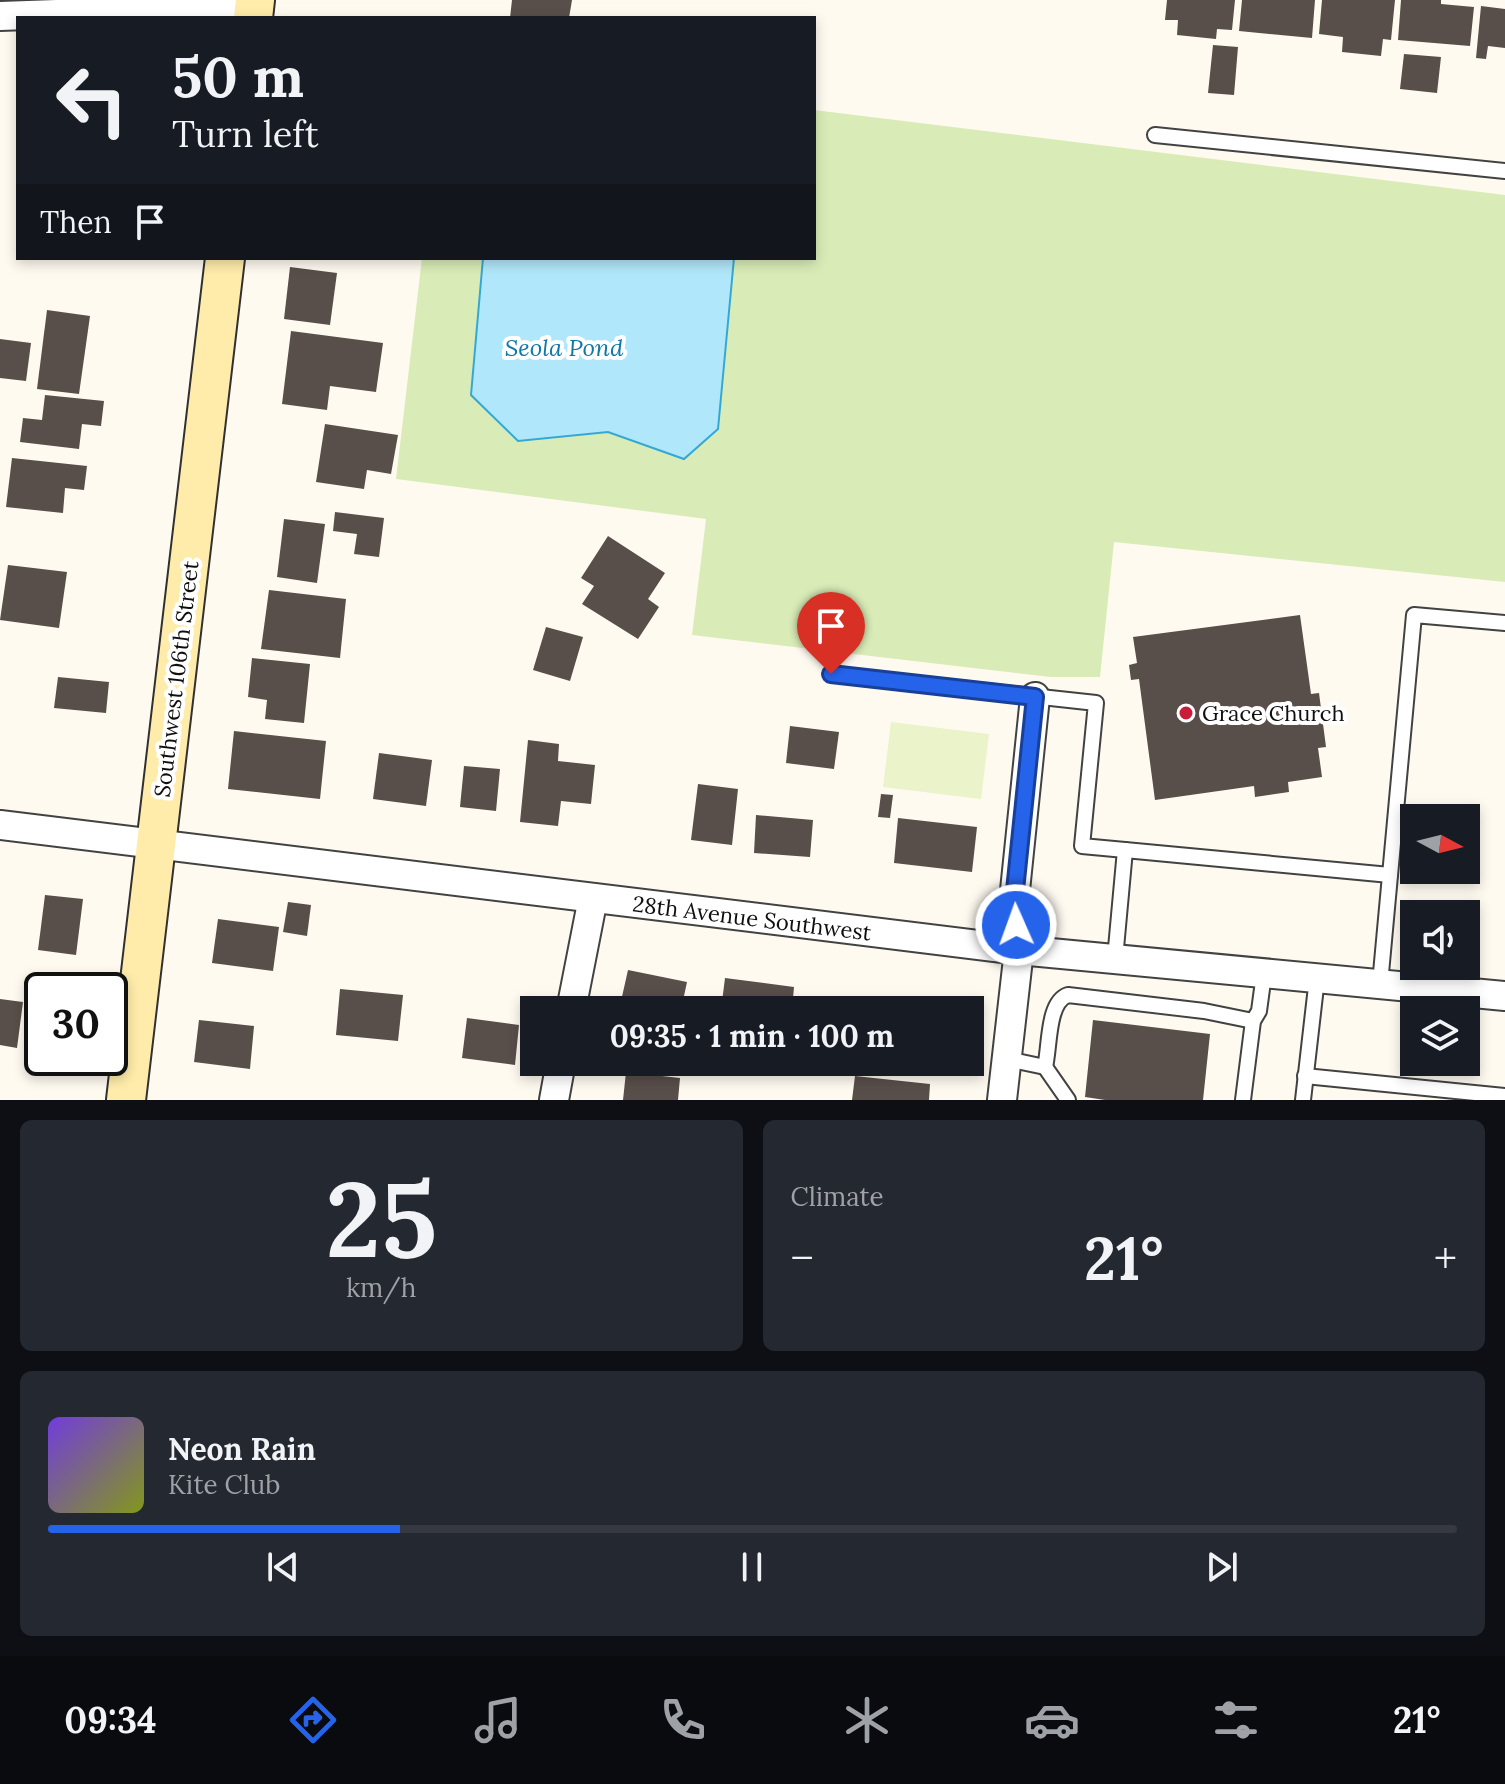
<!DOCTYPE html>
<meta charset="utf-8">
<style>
body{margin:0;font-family:Lora,serif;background:#242831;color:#f1f3f6;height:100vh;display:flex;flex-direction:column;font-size:30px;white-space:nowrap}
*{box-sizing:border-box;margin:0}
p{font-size:26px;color:#9ea1a6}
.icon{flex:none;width:44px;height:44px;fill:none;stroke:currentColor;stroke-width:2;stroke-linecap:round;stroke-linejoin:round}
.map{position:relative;height:1100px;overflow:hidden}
.details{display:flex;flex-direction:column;gap:20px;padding:20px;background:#0d0f14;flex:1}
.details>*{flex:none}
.hud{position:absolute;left:16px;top:16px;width:800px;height:244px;border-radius:0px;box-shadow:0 4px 12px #0003;background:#171b24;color:#f1f3f6;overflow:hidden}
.needle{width:52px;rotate:97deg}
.buttons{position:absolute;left:1400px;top:804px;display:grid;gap:16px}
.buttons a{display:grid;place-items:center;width:80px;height:80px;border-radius:0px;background:#171b24;box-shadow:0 4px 12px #0003;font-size:40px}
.speed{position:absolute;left:24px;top:972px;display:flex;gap:16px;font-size:40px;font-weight:700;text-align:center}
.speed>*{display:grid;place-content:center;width:104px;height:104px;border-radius:50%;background:#171b24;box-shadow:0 4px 12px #0003;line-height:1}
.speed .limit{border:4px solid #111;border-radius:12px;background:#fff;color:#111}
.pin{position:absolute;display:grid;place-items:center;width:68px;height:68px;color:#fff;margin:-82px -34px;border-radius:50% 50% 50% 0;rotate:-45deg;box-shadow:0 0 8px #0007}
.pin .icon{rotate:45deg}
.me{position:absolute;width:88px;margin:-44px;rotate:358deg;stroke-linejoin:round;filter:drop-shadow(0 0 6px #0008)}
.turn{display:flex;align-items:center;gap:28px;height:168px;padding:0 24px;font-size:36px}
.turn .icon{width:104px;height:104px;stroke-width:2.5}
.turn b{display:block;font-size:56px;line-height:68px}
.then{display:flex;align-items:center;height:76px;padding:0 24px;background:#0003;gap:16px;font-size:30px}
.big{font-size:60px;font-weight:800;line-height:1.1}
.details .widget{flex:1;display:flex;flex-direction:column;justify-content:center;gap:12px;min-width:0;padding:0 28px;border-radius:12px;background:#242831}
.details .dial{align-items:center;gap:0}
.dial b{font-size:104px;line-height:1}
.song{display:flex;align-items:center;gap:24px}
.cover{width:96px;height:96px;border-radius:12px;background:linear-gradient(135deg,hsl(260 70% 55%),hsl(70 70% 35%))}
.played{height:8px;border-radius:4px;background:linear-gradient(90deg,#2563eb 25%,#363941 25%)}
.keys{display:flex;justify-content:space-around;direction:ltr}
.heat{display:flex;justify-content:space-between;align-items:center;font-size:44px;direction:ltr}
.details .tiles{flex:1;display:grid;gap:20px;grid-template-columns:1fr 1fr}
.widget:last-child{grid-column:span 2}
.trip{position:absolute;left:520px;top:996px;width:464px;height:80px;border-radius:0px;background:#171b24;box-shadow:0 4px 12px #0003;font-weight:800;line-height:80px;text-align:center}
.tabs{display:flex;height:128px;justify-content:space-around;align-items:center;background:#090b0e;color:#9ea1a6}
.tabs .icon{width:56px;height:56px}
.tabs .on{color:#2563eb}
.tabs b{font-size:36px;color:#f1f3f6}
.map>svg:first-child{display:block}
.green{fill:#d9ecb7}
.pitch{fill:#eaf3c9}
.water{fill:#b1e7fa;stroke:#34a8d5;stroke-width:2}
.building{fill:#584e4a}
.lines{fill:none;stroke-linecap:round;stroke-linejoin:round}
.lane-casing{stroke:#424242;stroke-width:18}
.street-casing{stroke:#424242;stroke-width:32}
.secondary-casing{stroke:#313131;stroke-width:42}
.lane{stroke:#fff;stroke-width:14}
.street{stroke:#fff;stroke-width:28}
.secondary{stroke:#ffecab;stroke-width:38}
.route-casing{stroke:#184099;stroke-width:20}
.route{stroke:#2563eb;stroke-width:14}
.poi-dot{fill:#c81d3a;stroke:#fff;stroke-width:3}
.labels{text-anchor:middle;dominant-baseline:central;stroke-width:8;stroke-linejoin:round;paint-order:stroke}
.street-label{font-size:22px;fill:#0f0f0f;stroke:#fff}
.poi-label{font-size:22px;fill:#0f0f0f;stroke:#fff;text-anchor:start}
.water-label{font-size:24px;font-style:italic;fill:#0f78a9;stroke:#fff}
</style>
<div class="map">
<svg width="1505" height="1100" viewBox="0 0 1505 1100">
<rect width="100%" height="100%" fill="#fffaf0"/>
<polygon class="green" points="814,110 1505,195 1505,582 1114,542 1100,677 1051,677 692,635 706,519 396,479 422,258 814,258"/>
<polygon class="pitch" points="891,722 989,734 981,799 883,787"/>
<polygon class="water" points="483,258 734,258 718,429 684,459 608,432 518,441 471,395"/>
<g class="building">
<polygon points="512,0 572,0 569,18 510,18"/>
<polygon points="1167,0 1235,0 1232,30 1217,29 1216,39 1177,35 1178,20 1165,20"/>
<polygon points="1242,0 1315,0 1312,38 1239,31"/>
<polygon points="1322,0 1395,0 1391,40 1383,39 1381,56 1342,52 1343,37 1319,34"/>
<polygon points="1401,0 1441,0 1441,4 1474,7 1470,46 1398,40"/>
<polygon points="1481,6 1505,9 1505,48 1488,46 1486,59 1476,58"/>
<polygon points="1213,45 1238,47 1234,95 1208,93"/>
<polygon points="1404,54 1441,57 1437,93 1400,89"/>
<polygon points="290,267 337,273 330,325 284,319"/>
<polygon points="47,310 90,316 79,394 37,389"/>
<polygon points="291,331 383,343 376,392 330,386 327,410 282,404"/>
<polygon points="0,339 31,343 26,381 0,378"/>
<polygon points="45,395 104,401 101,426 82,424 79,449 20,442 23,418 42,420"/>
<polygon points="325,424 398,435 391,474 367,470 364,489 316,482"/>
<polygon points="12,458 87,466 84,490 65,488 63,513 6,507"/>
<polygon points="335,512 384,518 379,557 354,554 357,534 333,531"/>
<polygon points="284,519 325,524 317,583 277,577"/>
<polygon points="608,536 665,573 648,599 659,607 638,639 582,604 594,586 581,578"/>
<polygon points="8,565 67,572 59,628 0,620"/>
<polygon points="269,590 346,599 340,658 261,649"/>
<polygon points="1300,615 1311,694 1319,693 1326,747 1318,748 1322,777 1288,782 1289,792 1255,797 1254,786 1155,800 1139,679 1131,680 1129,665 1137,663 1133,637"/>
<polygon points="546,627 583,637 570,681 533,670"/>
<polygon points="252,658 310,664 304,723 265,719 267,700 248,697"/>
<polygon points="58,677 109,682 106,713 54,708"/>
<polygon points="790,726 839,732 834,769 786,763"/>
<polygon points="234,731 326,741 320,799 228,789"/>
<polygon points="528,740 559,744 558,761 595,765 591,804 561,801 558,826 520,822"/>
<polygon points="379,753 432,760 426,806 373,799"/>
<polygon points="464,766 500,769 496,811 460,807"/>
<polygon points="698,784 738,789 732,845 691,840"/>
<polygon points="881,794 893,795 890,818 878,817"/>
<polygon points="756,815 813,820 810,857 754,853"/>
<polygon points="898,818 977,827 972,872 894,863"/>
<polygon points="45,895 83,899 76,955 38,950"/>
<polygon points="288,902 311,905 307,936 283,932"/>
<polygon points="218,919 279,927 273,971 212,963"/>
<polygon points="628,970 687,982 681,1010 619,1010"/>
<polygon points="725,978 794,987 792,1010 721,1010"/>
<polygon points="340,989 403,995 398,1041 336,1035"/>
<polygon points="855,998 945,1007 944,1010 853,1010"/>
<polygon points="0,999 23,1002 17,1048 0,1045"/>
<polygon points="467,1018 519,1025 515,1065 462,1058"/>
<polygon points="199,1020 254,1026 250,1069 194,1062"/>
<polygon points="1093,1020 1210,1034 1203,1100 1105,1100 1085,1097"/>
<polygon points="626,1072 680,1078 678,1100 623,1100"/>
<polygon points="855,1076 930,1084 929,1100 852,1100"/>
</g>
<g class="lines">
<defs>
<g id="lane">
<polyline points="1155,135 1505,171"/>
<polyline points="831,674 1096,703 1082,846 1125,850"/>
<polyline points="1115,959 1125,850 1390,875"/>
<polyline points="1380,984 1414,615 1505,623"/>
<polyline points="1007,1059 1045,1067 1068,1100"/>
<path d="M1045,1067C1050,1047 1047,1002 1068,995L1204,1011L1253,1021"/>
<polyline points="1305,1076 1505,1096"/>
<polyline points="1243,1100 1253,1021 1259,1011 1264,974"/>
<polyline points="1303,1100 1317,978"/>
</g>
<g id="street">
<polyline points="0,16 254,7"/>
<polyline points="0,825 1019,950 1505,996"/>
<polyline points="571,1010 593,898"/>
<polyline points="554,1100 561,1062"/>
<polyline points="1002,1100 1019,950 1014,900 1035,697"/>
</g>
<g id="secondary">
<polyline points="253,18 255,0"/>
<polyline points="126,1100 225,258"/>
</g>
</defs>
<use href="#lane" class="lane-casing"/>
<use href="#street" class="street-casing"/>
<use href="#secondary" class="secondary-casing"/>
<use href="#lane" class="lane"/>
<use href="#street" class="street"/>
<use href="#secondary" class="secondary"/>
</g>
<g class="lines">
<defs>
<polyline id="route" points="831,674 1035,697 1014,900 1016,925"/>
</defs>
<use href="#route" class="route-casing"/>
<use href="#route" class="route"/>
</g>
<circle class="poi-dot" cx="1186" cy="713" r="8"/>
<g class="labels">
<g class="street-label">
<text transform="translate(176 679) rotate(-83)">Southwest 106th Street</text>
<text transform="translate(752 918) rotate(7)">28th Avenue Southwest</text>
</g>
<g class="poi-label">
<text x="1202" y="713">Grace Church</text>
</g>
<g class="water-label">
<text x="564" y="347">Seola Pond</text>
</g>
</g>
</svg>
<div class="buttons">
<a><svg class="needle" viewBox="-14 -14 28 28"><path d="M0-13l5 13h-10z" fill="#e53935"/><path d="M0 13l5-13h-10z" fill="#9ea1a6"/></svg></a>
<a><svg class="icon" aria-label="sound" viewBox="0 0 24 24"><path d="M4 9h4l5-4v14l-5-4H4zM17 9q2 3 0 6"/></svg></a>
<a><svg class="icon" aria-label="layers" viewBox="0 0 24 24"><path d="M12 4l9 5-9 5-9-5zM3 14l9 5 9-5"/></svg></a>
</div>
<div class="speed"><div class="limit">30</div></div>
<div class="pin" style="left:831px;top:674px;background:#d93025"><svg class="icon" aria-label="arrive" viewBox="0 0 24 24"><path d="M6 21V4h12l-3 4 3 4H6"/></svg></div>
<svg class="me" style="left:1016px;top:925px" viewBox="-20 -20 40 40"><circle r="17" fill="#2563eb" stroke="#fff" stroke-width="3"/><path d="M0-11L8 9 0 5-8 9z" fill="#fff"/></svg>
<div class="trip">09:35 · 1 min · 100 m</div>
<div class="hud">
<div class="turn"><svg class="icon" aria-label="left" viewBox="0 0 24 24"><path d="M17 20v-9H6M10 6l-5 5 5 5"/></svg><div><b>50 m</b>Turn left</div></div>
<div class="then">Then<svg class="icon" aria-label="arrive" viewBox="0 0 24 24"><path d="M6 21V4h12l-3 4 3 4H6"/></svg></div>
</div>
</div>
<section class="details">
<div class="tiles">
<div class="widget dial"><b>25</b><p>km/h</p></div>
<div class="widget"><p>Climate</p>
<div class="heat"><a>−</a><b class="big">21°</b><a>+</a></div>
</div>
<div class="widget">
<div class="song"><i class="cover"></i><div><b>Neon Rain</b><p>Kite Club</p></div></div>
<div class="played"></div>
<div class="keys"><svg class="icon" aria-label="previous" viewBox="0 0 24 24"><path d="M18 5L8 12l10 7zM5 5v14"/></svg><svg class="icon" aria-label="pause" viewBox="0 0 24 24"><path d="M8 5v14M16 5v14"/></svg><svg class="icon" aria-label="next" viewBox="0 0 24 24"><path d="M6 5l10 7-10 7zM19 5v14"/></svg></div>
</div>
</div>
</section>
<nav class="tabs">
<b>09:34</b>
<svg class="icon on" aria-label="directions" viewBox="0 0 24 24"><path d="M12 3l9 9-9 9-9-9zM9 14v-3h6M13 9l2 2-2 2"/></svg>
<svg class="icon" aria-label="music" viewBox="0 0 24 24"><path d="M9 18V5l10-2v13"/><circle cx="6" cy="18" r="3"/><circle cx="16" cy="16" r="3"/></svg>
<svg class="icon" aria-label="phone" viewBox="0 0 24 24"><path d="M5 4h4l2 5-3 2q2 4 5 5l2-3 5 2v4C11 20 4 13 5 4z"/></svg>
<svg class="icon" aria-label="climate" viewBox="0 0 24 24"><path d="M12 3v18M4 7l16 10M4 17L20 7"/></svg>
<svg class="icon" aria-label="car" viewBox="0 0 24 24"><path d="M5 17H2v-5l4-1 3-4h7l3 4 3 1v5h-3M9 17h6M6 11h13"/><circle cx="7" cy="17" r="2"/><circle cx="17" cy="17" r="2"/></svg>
<svg class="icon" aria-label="filters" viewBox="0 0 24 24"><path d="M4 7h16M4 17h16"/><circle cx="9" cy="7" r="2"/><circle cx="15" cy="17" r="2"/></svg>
<b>21°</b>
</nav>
